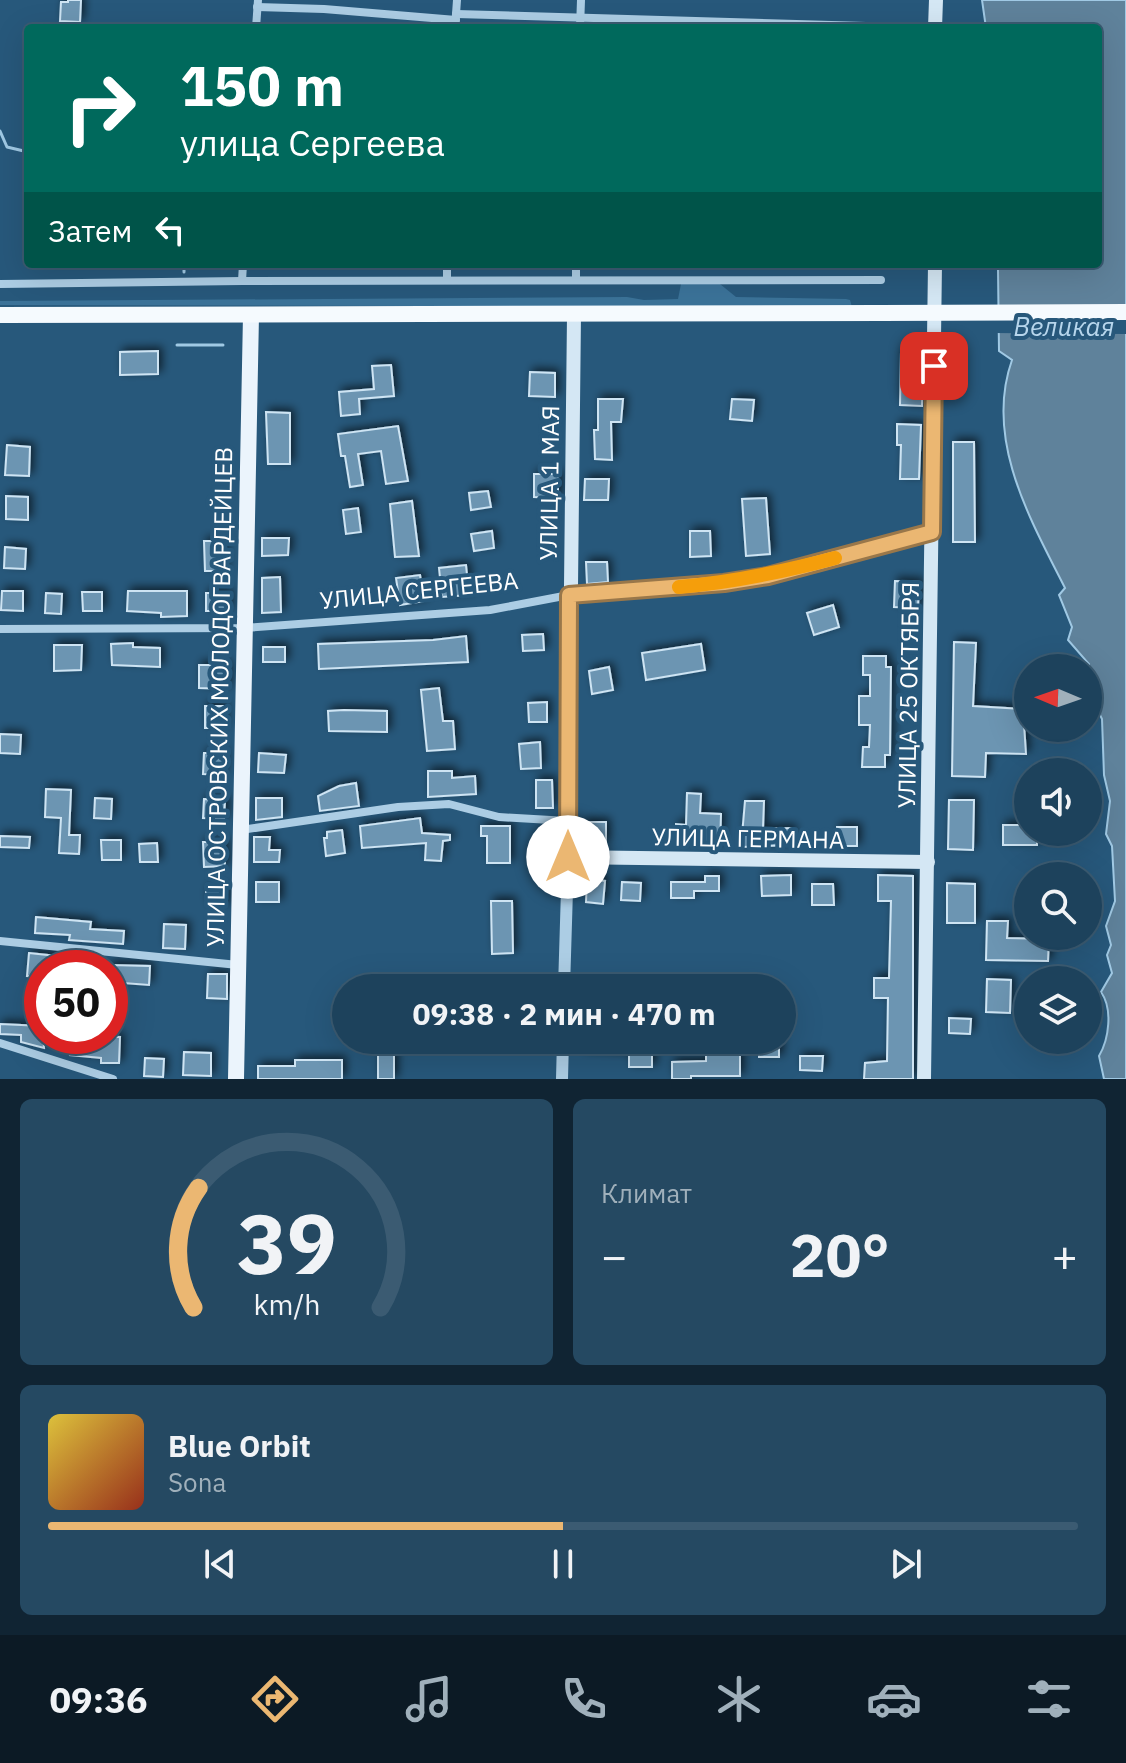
<!DOCTYPE html>
<html lang="ru">
<meta charset="utf-8">
<style>
body{margin:0;font-family:"IBM Plex Sans",sans-serif;background:#254962;color:#f1f3f6;height:100vh;display:flex;flex-direction:column;font-size:30px;white-space:nowrap}
*{box-sizing:border-box;margin:0}
p{font-size:26px;color:#a0b0bb}
.icon{flex:none;width:44px;height:44px;fill:none;stroke:currentColor;stroke-width:2;stroke-linecap:round;stroke-linejoin:round}
.map{position:relative;height:1079px;overflow:hidden}
.sheet{display:flex;flex-direction:column;gap:20px;padding:20px;background:#102433;flex:1}
.sheet>*{flex:none}
.top-card{position:absolute;left:24px;top:24px;width:1078px;height:244px;border-radius:8px;box-shadow:0 8px 32px #0002,0 0 0 2px #3b5b72;background:#00695c;color:#fff;overflow:hidden}
.needle{width:52px;rotate:272deg}
.tools{position:absolute;left:1014px;top:654px;display:grid;gap:16px}
.tools a{display:grid;place-items:center;width:88px;height:88px;border-radius:50%;background:#1d425c;box-shadow:0 8px 32px #0002,0 0 0 2px #3b5b72;font-size:40px}
.speed{position:absolute;left:24px;top:950px;display:flex;gap:16px;font-size:40px;font-weight:700;text-align:center}
.speed>*{display:grid;place-content:center;width:104px;height:104px;border-radius:50%;background:#1d425c;box-shadow:0 8px 32px #0002,0 0 0 2px #3b5b72;line-height:1}
.speed .limit{border:12px solid #d22;background:#fff;color:#111}
.pin{position:absolute;display:grid;place-items:center;width:68px;height:68px;color:#fff;margin:-34px;border-radius:16px;box-shadow:0 4px 12px #0006}
.me{position:absolute;width:88px;margin:-44px;rotate:0deg;stroke-linejoin:round;filter:drop-shadow(0 0 6px #0008)}
.turn{display:flex;align-items:center;gap:28px;height:168px;padding:0 24px;font-size:36px}
.turn .icon{width:104px;height:104px;stroke-width:2.5}
.turn b{display:block;font-size:56px;line-height:68px}
.then{display:flex;align-items:center;height:76px;padding:0 24px;background:#0003;gap:16px;font-size:30px}
.big{font-size:60px;font-weight:700;line-height:1.1}
.sheet .card{flex:1;display:flex;flex-direction:column;justify-content:center;gap:12px;min-width:0;padding:0 28px;border-radius:12px;background:#254962}
.sheet .dial{align-items:center;gap:0}
.dial svg{height:208px;overflow:visible;fill:none;stroke:#3b5b72;stroke-width:7;stroke-linecap:round;text-anchor:middle}
.dial text{fill:#f1f3f6;stroke:none}
.song{display:flex;align-items:center;gap:24px}
.cover{width:96px;height:96px;border-radius:12px;background:linear-gradient(135deg,hsl(50 70% 55%),hsl(10 70% 35%))}
.played{height:8px;border-radius:4px;background:linear-gradient(90deg,#ebb772 50%,#3b5b72 50%)}
.keys{display:flex;justify-content:space-around;direction:ltr}
.heat{display:flex;justify-content:space-between;align-items:center;font-size:44px;direction:ltr}
.sheet .tiles{flex:1;display:grid;gap:20px;grid-template-columns:1fr 1fr}
.card:last-child{grid-column:span 2}
.trip{position:absolute;left:332px;top:974px;width:464px;height:80px;border-radius:40px;background:#1d425c;box-shadow:0 8px 32px #0002,0 0 0 2px #3b5b72;font-weight:700;line-height:80px;text-align:center}
.tabs{display:flex;height:128px;justify-content:space-around;align-items:center;background:#0c1a25;color:#a0b0bb}
.tabs .icon{width:56px;height:56px}
.tabs .selected{color:#ebb772}
.tabs b{font-size:36px;color:#f1f3f6}
.map>svg:first-child{display:block}
.green{fill:#3b7298}
.water{fill:#5f829b;stroke:#a0c9e4;stroke-width:2}
.pier{fill:#27587b}
.lines{fill:none;stroke-linecap:round;stroke-linejoin:round}
.stream{stroke:#a0c9e4;stroke-width:3}
.building{fill:#6c95b2;stroke:#cee4f3;stroke-width:2;filter:url(#shadow)}
.minor{stroke:#accde4;stroke-width:8}
.tertiary{stroke:#accde4;stroke-width:12}
.secondary{stroke:#d4e7f4;stroke-width:14}
.primary{stroke:#ebf4fc;stroke-width:16}
.trunk{stroke:#f5fafe;stroke-width:16}
.trunk-bridge{stroke:#f5fafe;stroke-width:16}
.route-casing{stroke:#99774a;stroke-width:20}
.route{stroke:#ebb772;stroke-width:14}
.slow{stroke:#f59e0b;stroke-width:14}
.labels{text-anchor:middle;dominant-baseline:central;stroke-width:8;stroke-linejoin:round;paint-order:stroke}
.street-label{font-size:24px;fill:#fff;stroke:#27587b}
.water-label{font-size:26px;font-style:italic;fill:#b7d6ec;stroke:#27587b}
</style>
<div class="map">
<svg width="1126" height="1079" viewBox="0 0 1126 1079">
<defs>
<filter id="shadow"><feDropShadow dx="3.5" dy="-3.5" stdDeviation="4" flood-color="#0009"/></filter>
</defs>
<rect width="100%" height="100%" fill="#27587b"/>
<polygon class="green" points="681,284 720,284 736,297 846,299 850,300 852,307 0,305 0,301 627,297 644,300 678,299"/>
<path class="water" d="M982,0H1126V1079H1104L1099,1056C1109,1039 1113,1009 1101,992L1112,973L1107,955L1111,945L1106,926L1115,901L1112,846L1106,834L1110,801L1104,775L1102,719L1088,691L1089,664L1068,640L1072,627L1059,595L1065,588C1030,519 984,439 1012,360L999,351L998,270L996,264H1098V28H986Z"/>
<polygon class="pier" points="1126,306 1126,334 995,333 995,307"/>
<g class="lines">
<g class="stream">
<polyline points="0,131 7,147 28,152"/>
<polyline points="176,264 184,267 184,272"/>
<polyline points="177,345 223,345"/>
</g>
</g>
<g class="building">
<polygon points="68,0 81,0 80,22 60,21 61,2 68,2"/>
<polygon points="158,351 158,374 120,375 120,352"/>
<polygon points="901,353 923,353 922,406 900,405"/>
<polygon points="391,365 394,396 359,399 360,414 341,416 339,392 374,389 372,366"/>
<polygon points="530,372 555,373 555,397 529,396"/>
<polygon points="598,399 623,399 621,422 611,422 612,460 595,459 594,430 598,430"/>
<polygon points="732,399 754,400 752,421 730,419"/>
<polygon points="266,412 290,413 290,464 268,464"/>
<polygon points="897,424 921,425 919,479 900,479 901,445 897,445"/>
<polygon points="398,426 408,481 386,484 381,451 358,454 363,485 350,487 345,456 341,456 338,434"/>
<polygon points="953,442 974,442 975,542 953,542"/>
<polygon points="7,445 30,447 29,476 5,475"/>
<polygon points="534,474 558,474 558,498 534,497"/>
<polygon points="585,479 609,479 608,500 584,500"/>
<polygon points="488,491 491,507 471,510 469,493"/>
<polygon points="6,496 28,497 28,520 6,519"/>
<polygon points="766,498 770,554 746,556 742,499"/>
<polygon points="412,501 419,556 395,557 390,504"/>
<polygon points="358,508 361,532 346,534 343,510"/>
<polygon points="492,531 494,548 474,551 471,534"/>
<polygon points="690,531 710,531 711,556 690,557"/>
<polygon points="262,538 289,538 288,555 262,556"/>
<polygon points="204,541 224,541 224,571 205,571"/>
<polygon points="5,547 26,549 25,569 4,568"/>
<polygon points="586,562 607,562 608,582 587,584"/>
<polygon points="466,565 469,595 442,597 439,568"/>
<polygon points="420,575 424,601 400,605 396,578"/>
<polygon points="280,577 281,612 262,613 262,578"/>
<polygon points="895,581 919,582 918,608 894,607"/>
<polygon points="2,591 23,591 23,611 1,610"/>
<polygon points="128,591 187,591 187,616 161,617 161,613 127,611"/>
<polygon points="82,592 102,592 102,611 83,611"/>
<polygon points="46,593 62,594 61,614 45,613"/>
<rect x="206" y="593" width="22" height="18"/>
<polygon points="833,605 839,627 814,635 807,613"/>
<polygon points="543,634 544,650 523,651 522,635"/>
<polygon points="466,636 468,662 319,669 318,644 433,640"/>
<polygon points="954,642 976,643 973,706 1023,709 1026,754 986,753 985,777 952,776"/>
<polygon points="133,643 133,647 160,648 160,667 112,665 111,644"/>
<polygon points="701,644 705,670 646,680 642,653"/>
<polygon points="54,645 82,645 81,670 54,671"/>
<rect x="263" y="647" width="22" height="15"/>
<polygon points="863,656 886,656 886,667 891,667 890,755 885,755 885,767 862,767 863,747 869,747 870,725 859,725 859,696 870,696 870,675 863,675"/>
<polygon points="199,665 227,665 227,689 199,688"/>
<polygon points="609,667 613,690 592,694 589,671"/>
<polygon points="439,688 443,721 453,721 455,749 427,751 421,690"/>
<polygon points="547,702 547,722 529,722 528,703"/>
<rect x="205" y="706" width="18" height="22"/>
<polygon points="344,710 387,711 387,732 329,731 328,711"/>
<polygon points="0,734 21,735 20,754 0,753"/>
<polygon points="540,742 541,768 521,769 519,744"/>
<polygon points="204,753 223,753 222,775 203,774"/>
<polygon points="259,753 286,755 284,773 258,772"/>
<polygon points="428,771 452,771 452,778 475,776 476,794 428,797"/>
<polygon points="536,780 552,780 553,808 536,808"/>
<polygon points="356,783 359,806 320,811 318,796 339,786"/>
<polygon points="46,789 71,790 69,835 80,835 79,854 59,853 61,818 45,817"/>
<polygon points="687,793 701,794 700,813 721,814 720,846 676,844 676,824 686,825"/>
<polygon points="95,798 112,799 111,819 94,818"/>
<polygon points="256,798 282,798 282,817 256,820"/>
<polygon points="204,799 225,800 224,819 203,818"/>
<polygon points="949,800 974,800 973,850 948,849"/>
<polygon points="745,801 764,801 763,829 792,828 792,845 741,847"/>
<polygon points="420,818 422,833 450,835 450,840 443,841 441,861 425,860 426,843 362,848 360,826"/>
<rect x="585" y="822" width="21" height="20"/>
<polygon points="1003,825 1028,825 1028,832 1037,832 1037,845 1003,845"/>
<polygon points="481,826 510,826 510,863 487,863 487,836 481,836"/>
<rect x="837" y="827" width="20" height="19"/>
<polygon points="342,830 345,853 326,856 324,838 327,838 327,832"/>
<polygon points="0,836 30,837 29,848 0,847"/>
<polygon points="254,837 270,837 269,850 280,850 279,862 254,862"/>
<polygon points="101,840 121,840 121,860 102,860"/>
<polygon points="203,842 224,842 225,866 204,867"/>
<polygon points="157,843 158,862 140,862 139,844"/>
<polygon points="791,875 791,895 762,896 761,876"/>
<polygon points="878,875 913,876 913,1079 864,1079 865,1063 887,1061 888,998 874,998 874,978 889,978 891,901 878,901"/>
<polygon points="705,876 719,876 719,891 694,891 694,898 671,898 671,882 705,882"/>
<polygon points="587,879 605,881 603,904 586,902"/>
<rect x="256" y="882" width="23" height="20"/>
<polygon points="622,882 641,883 640,901 621,900"/>
<polygon points="947,883 975,884 975,923 947,923"/>
<polygon points="812,884 833,884 834,905 812,905"/>
<rect x="206" y="889" width="19" height="17"/>
<polygon points="491,901 512,901 513,953 492,954"/>
<polygon points="36,917 91,922 90,929 124,931 123,944 69,940 70,935 35,933"/>
<polygon points="987,921 1008,921 1007,938 1049,939 1048,961 986,960"/>
<polygon points="164,924 186,925 185,949 163,948"/>
<polygon points="29,953 85,959 85,968 42,968 42,977 27,976"/>
<polygon points="110,965 150,966 149,985 110,982"/>
<polygon points="208,974 227,974 227,999 207,998"/>
<polygon points="987,979 1011,980 1010,1013 986,1012"/>
<polygon points="949,1018 971,1019 970,1034 949,1033"/>
<polygon points="0,1024 42,1026 44,1048 21,1042 21,1035 0,1034"/>
<polygon points="72,1036 120,1037 119,1063 101,1063 101,1058 70,1055"/>
<polygon points="582,1040 614,1040 614,1047 652,1046 652,1067 629,1067 629,1055 582,1053"/>
<rect x="759" y="1040" width="20" height="17"/>
<polygon points="184,1052 211,1053 211,1076 183,1075"/>
<rect x="378" y="1054" width="16" height="25"/>
<polygon points="706,1054 740,1054 740,1076 691,1076 691,1079 672,1079 672,1062 706,1061"/>
<polygon points="800,1056 823,1056 822,1071 800,1070"/>
<polygon points="145,1058 164,1059 163,1077 144,1076"/>
<polygon points="295,1060 342,1060 342,1079 258,1079 258,1066 295,1066"/>
</g>
<g class="lines">
<g class="minor">
<polyline points="257,7 324,9 456,20"/>
<polyline points="456,14 935,28"/>
<polyline points="256,28 258,0"/>
<polyline points="455,28 457,0"/>
<polyline points="580,28 581,0"/>
<polyline points="447,280 447,264"/>
<polyline points="576,280 576,264"/>
<polyline points="242,281 243,264"/>
<polyline points="0,284 242,281 881,280"/>
<polyline points="0,629 244,628 490,610 569,595"/>
<polyline points="241,830 398,807 449,804 499,817 568,821"/>
<polyline points="0,941 238,965"/>
<polyline points="0,1043 113,1079"/>
</g>
<g class="tertiary">
<polyline points="564,988 568,857"/>
<polyline points="562,1079 563,1040"/>
</g>
<g class="secondary">
<polyline points="935,28 936,0"/>
<polyline points="574,315 568,857 928,862"/>
<polyline points="569,595 724,583 768,576 932,532"/>
<polyline points="924,1079 935,264"/>
</g>
<polyline class="primary" points="236,1079 251,315"/>
<polyline class="trunk" points="0,315 881,313"/>
<polyline class="trunk-bridge" points="881,313 1126,312"/>
</g>
<g class="lines">
<defs>
<polyline id="route" points="568,857 569,595 724,583 768,576 932,532 934,366"/>
</defs>
<use href="#route" class="route-casing"/>
<use href="#route" class="route"/>
<path class="slow" d="M679,587C733,582 783,572 835,558"/>
</g>
<g class="labels">
<g class="street-label">
<text transform="translate(549 483) rotate(-89)">УЛИЦА 1 МАЯ</text>
<text transform="translate(419 590) rotate(-6)">УЛИЦА СЕРГЕЕВА</text>
<text transform="translate(908 695) rotate(-89)">УЛИЦА 25 ОКТЯБРЯ</text>
<text transform="translate(219 697) rotate(-89)">УЛИЦА ОСТРОВСКИХ МОЛОДОГВАРДЕЙЦЕВ</text>
<text transform="translate(748 838) rotate(1)">УЛИЦА ГЕРМАНА</text>
</g>
<g class="water-label">
<text x="1064" y="326">Великая</text>
</g>
</g>
</svg>
<div class="tools">
<a><svg class="needle" viewBox="-14 -14 28 28"><path d="M0-13l5 13h-10z" fill="#e53935"/><path d="M0 13l5-13h-10z" fill="#a0b0bb"/></svg></a>
<a><svg class="icon" aria-label="sound" viewBox="0 0 24 24"><path d="M4 9h4l5-4v14l-5-4H4zM17 9q2 3 0 6"/></svg></a>
<a><svg class="icon" aria-label="search" viewBox="0 0 24 24"><circle cx="10" cy="10" r="6"/><path d="M15 15l6 6"/></svg></a>
<a><svg class="icon" aria-label="layers" viewBox="0 0 24 24"><path d="M12 4l9 5-9 5-9-5zM3 14l9 5 9-5"/></svg></a>
</div>
<div class="speed"><div class="limit">50</div></div>
<div class="pin" style="left:934px;top:366px;background:#d93025"><svg class="icon" aria-label="arrive" viewBox="0 0 24 24"><path d="M6 21V4h12l-3 4 3 4H6"/></svg></div>
<svg class="me" style="left:568px;top:857px" viewBox="-20 -20 40 40"><circle r="19" fill="#fff"/><path d="M0-13L10 11 0 6-10 11z" fill="#ebb772"/></svg>
<div class="trip">09:38 · 2 мин · 470 m</div>
<div class="top-card">
<div class="turn"><svg class="icon" aria-label="right" viewBox="0 0 24 24"><path d="M7 20v-9h11M14 6l5 5-5 5"/></svg><div><b>150 m</b>улица Сергеева</div></div>
<div class="then">Затем<svg class="icon" aria-label="left" viewBox="0 0 24 24"><path d="M17 20v-9H6M10 6l-5 5 5 5"/></svg></div>
</div>
</div>
<section class="sheet">
<div class="tiles">
<div class="card dial"><svg viewBox="0 0 100 80">
<path d="M14 69A42 42 0 1 1 86 69"/>
<path d="M14 69A42 42 0 0 1 16 23" stroke="#ebb772"/>
<text x="50" y="56" font-size="32" font-weight="700">39</text>
<text x="50" y="72" font-size="11">km/h</text>
</svg></div>
<div class="card"><p>Климат</p>
<div class="heat"><a>−</a><b class="big">20°</b><a>+</a></div>
</div>
<div class="card">
<div class="song"><i class="cover"></i><div><b>Blue Orbit</b><p>Sona</p></div></div>
<div class="played"></div>
<div class="keys"><svg class="icon" aria-label="previous" viewBox="0 0 24 24"><path d="M18 5L8 12l10 7zM5 5v14"/></svg><svg class="icon" aria-label="pause" viewBox="0 0 24 24"><path d="M8 5v14M16 5v14"/></svg><svg class="icon" aria-label="next" viewBox="0 0 24 24"><path d="M6 5l10 7-10 7zM19 5v14"/></svg></div>
</div>
</div>
</section>
<nav class="tabs">
<b>09:36</b>
<svg class="icon selected" aria-label="directions" viewBox="0 0 24 24"><path d="M12 3l9 9-9 9-9-9zM9 14v-3h6M13 9l2 2-2 2"/></svg>
<svg class="icon" aria-label="music" viewBox="0 0 24 24"><path d="M9 18V5l10-2v13"/><circle cx="6" cy="18" r="3"/><circle cx="16" cy="16" r="3"/></svg>
<svg class="icon" aria-label="phone" viewBox="0 0 24 24"><path d="M5 4h4l2 5-3 2q2 4 5 5l2-3 5 2v4C11 20 4 13 5 4z"/></svg>
<svg class="icon" aria-label="climate" viewBox="0 0 24 24"><path d="M12 3v18M4 7l16 10M4 17L20 7"/></svg>
<svg class="icon" aria-label="car" viewBox="0 0 24 24"><path d="M5 17H2v-5l4-1 3-4h7l3 4 3 1v5h-3M9 17h6M6 11h13"/><circle cx="7" cy="17" r="2"/><circle cx="17" cy="17" r="2"/></svg>
<svg class="icon" aria-label="filters" viewBox="0 0 24 24"><path d="M4 7h16M4 17h16"/><circle cx="9" cy="7" r="2"/><circle cx="15" cy="17" r="2"/></svg>
</nav>
